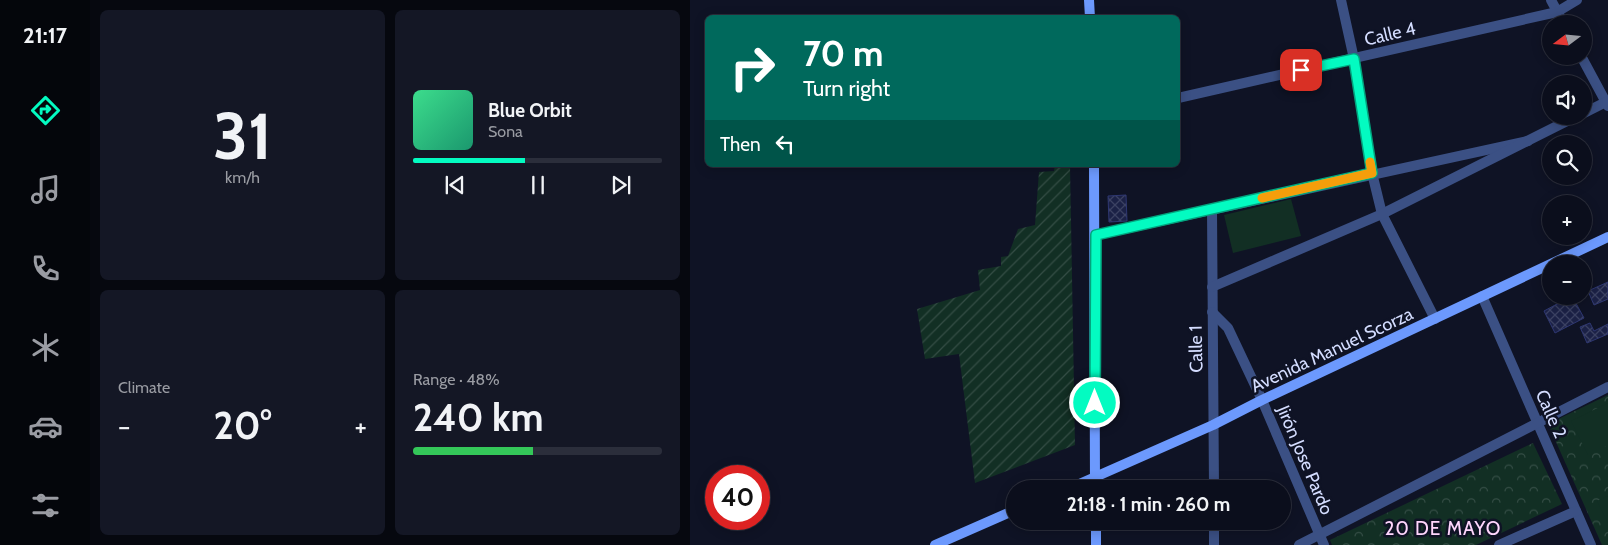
<!DOCTYPE html>
<meta charset="utf-8">
<style>
body{margin:0;font-family:Cabin,sans-serif;background:#141725;color:#f1f3f6;height:100vh;display:flex;flex-direction:column;font-size:19px;white-space:nowrap}
*{box-sizing:border-box;margin:0}
p{font-size:16px;color:#9a9ca3}
.icon{flex:none;width:28px;height:28px;fill:none;stroke:currentColor;stroke-width:2;stroke-linecap:round;stroke-linejoin:round}
.map{position:relative;flex:1;overflow:hidden}
.drawer{display:flex;flex-direction:column;gap:10px;padding:10px;background:#06080f;width:600px}
.drawer>*{flex:none}
.banner{position:absolute;left:15px;top:15px;width:475px;height:152px;border-radius:8px;box-shadow:0 2px 12px #0003,0 0 0 1px #2b2e3b;background:#00695c;color:#fff;overflow:hidden}
.needle{width:32px;rotate:254deg}
.tools{position:absolute;left:852px;top:15px;display:grid;gap:10px}
.tools a{display:grid;place-items:center;width:50px;height:50px;border-radius:50%;background:#0b0e1c;box-shadow:0 2px 12px #0003,0 0 0 1px #2b2e3b;font-size:25px}
.speed{position:absolute;left:15px;top:465px;display:flex;gap:10px;font-size:25px;font-weight:700;text-align:center}
.speed>*{display:grid;place-content:center;width:65px;height:65px;border-radius:50%;background:#0b0e1c;box-shadow:0 2px 12px #0003,0 0 0 1px #2b2e3b;line-height:1}
.speed .limit{border:8px solid #d22;background:#fff;color:#111}
.pin{position:absolute;display:grid;place-items:center;width:42px;height:42px;color:#fff;margin:-21px;border-radius:10px;box-shadow:0 2px 8px #0006}
.me{position:absolute;width:55px;margin:-28px;rotate:0deg;stroke-linejoin:round;filter:drop-shadow(0 0 4px #0008)}
.turn{display:flex;align-items:center;gap:18px;height:105px;padding:0 15px;font-size:22px}
.turn .icon{width:65px;height:65px;stroke-width:2.5}
.turn b{display:block;font-size:35px;line-height:42px}
.then{display:flex;align-items:center;height:48px;padding:0 15px;background:#0003;gap:10px;font-size:19px}
.big{font-size:38px;font-weight:700;line-height:1.1}
.drawer .tile{flex:1;display:flex;flex-direction:column;justify-content:center;gap:8px;min-width:0;padding:0 18px;border-radius:8px;background:#141725}
.drawer .dial{align-items:center;gap:0}
.dial b{font-size:65px;line-height:1}
.song{display:flex;align-items:center;gap:15px}
.cover{width:60px;height:60px;border-radius:8px;background:linear-gradient(135deg,hsl(150 70% 55%),hsl(160 70% 35%))}
.played{height:5px;border-radius:2px;background:linear-gradient(90deg,#03fbc1 45%,#2b2e3b 45%)}
.keys{display:flex;justify-content:space-around;direction:ltr}
.heat{display:flex;justify-content:space-between;align-items:center;font-size:28px;direction:ltr}
.charge{height:8px;border-radius:4px;background:linear-gradient(90deg,#34c759 48%,#2b2e3b 0)}
.drawer .tiles{flex:1;display:grid;gap:10px;grid-template-columns:repeat(2,1fr)}
.trip{position:absolute;left:316px;top:480px;width:285px;height:50px;border-radius:25px;background:#0b0e1c;box-shadow:0 2px 12px #0003,0 0 0 1px #2b2e3b;font-weight:700;line-height:50px;text-align:center}
main{display:flex;flex:1;min-height:0}
.tab-bar{display:flex;flex-direction:column;width:90px;justify-content:space-around;align-items:center;background:#04060b;color:#9a9ca3}
.tab-bar .icon{width:35px;height:35px}
.tab-bar .on{color:#03fbc1}
.tab-bar b{font-size:22px;color:#f1f3f6}
.map>svg:first-child{display:block}
.forest{fill:url(#forest-crowns)}
.garden{fill:url(#garden-furrows)}
.pitch{fill:#122f24}
.building{fill:url(#building-cross-hatch);stroke:#2e3772}
.lines{fill:none;stroke-linecap:round;stroke-linejoin:round}
.street{stroke:#3b5084;stroke-width:10}
.secondary{stroke:#6c99fd;stroke-width:10}
.route-casing{stroke:#02a37d;stroke-width:12}
.route{stroke:#03fbc1;stroke-width:9}
.slow{stroke:#f59e0b;stroke-width:9}
.labels{text-anchor:middle;dominant-baseline:central;stroke-width:5;stroke-linejoin:round;paint-order:stroke}
.street-label{font-size:18px;fill:#d4ddff;stroke:#0f1325}
.neighbourhood-label{font-size:19px;letter-spacing:1px;fill:#ffd6fd;stroke:#0f1325}
</style>
<main>
<nav class="tab-bar">
<b>21:17</b>
<svg class="icon on" aria-label="directions" viewBox="0 0 24 24"><path d="M12 3l9 9-9 9-9-9zM9 14v-3h6M13 9l2 2-2 2"/></svg>
<svg class="icon" aria-label="music" viewBox="0 0 24 24"><path d="M9 18V5l10-2v13"/><circle cx="6" cy="18" r="3"/><circle cx="16" cy="16" r="3"/></svg>
<svg class="icon" aria-label="phone" viewBox="0 0 24 24"><path d="M5 4h4l2 5-3 2q2 4 5 5l2-3 5 2v4C11 20 4 13 5 4z"/></svg>
<svg class="icon" aria-label="climate" viewBox="0 0 24 24"><path d="M12 3v18M4 7l16 10M4 17L20 7"/></svg>
<svg class="icon" aria-label="car" viewBox="0 0 24 24"><path d="M5 17H2v-5l4-1 3-4h7l3 4 3 1v5h-3M9 17h6M6 11h13"/><circle cx="7" cy="17" r="2"/><circle cx="17" cy="17" r="2"/></svg>
<svg class="icon" aria-label="filters" viewBox="0 0 24 24"><path d="M4 7h16M4 17h16"/><circle cx="9" cy="7" r="2"/><circle cx="15" cy="17" r="2"/></svg>
</nav>
<section class="drawer">
<div class="tiles">
<div class="tile dial"><b>31</b><p>km/h</p></div>
<div class="tile">
<div class="song"><i class="cover"></i><div><b>Blue Orbit</b><p>Sona</p></div></div>
<div class="played"></div>
<div class="keys"><svg class="icon" aria-label="previous" viewBox="0 0 24 24"><path d="M18 5L8 12l10 7zM5 5v14"/></svg><svg class="icon" aria-label="pause" viewBox="0 0 24 24"><path d="M8 5v14M16 5v14"/></svg><svg class="icon" aria-label="next" viewBox="0 0 24 24"><path d="M6 5l10 7-10 7zM19 5v14"/></svg></div>
</div>
<div class="tile"><p>Climate</p>
<div class="heat"><a>−</a><b class="big">20°</b><a>+</a></div>
</div>
<div class="tile"><p>Range · 48%</p><b class="big">240 km</b><div class="charge"></div></div>
</div>
</section>
<div class="map">
<svg width="918" height="545" viewBox="0 0 918 545">
<defs>
<pattern id="forest-crowns" width="20" height="18" patternUnits="userSpaceOnUse" patternTransform="scale(1.25)"><rect width="20" height="18" fill="#122f24"/><path d="M2 6a3 3 0 1 1 6 0M12 15a3 3 0 1 1 6 0" fill="none" stroke="#344d45"/></pattern>
<pattern id="garden-furrows" width="10" height="10" patternUnits="userSpaceOnUse" patternTransform="scale(1.25)"><rect width="10" height="10" fill="#122f24"/><path d="M-1 1l2-2M0 10L10 0M9 11l2-2" fill="none" stroke="#344d45"/></pattern>
<pattern id="building-cross-hatch" width="8" height="8" patternUnits="userSpaceOnUse" patternTransform="scale(1.25)"><rect width="8" height="8" fill="#1b2146"/><path d="M0 0l8 8M0 8l8-8" fill="none" stroke="#3b4162"/></pattern>
</defs>
<rect width="100%" height="100%" fill="#0f1325"/>
<g class="forest">
<polygon points="918,395 918,545 912,545 858,424"/>
<polygon points="843,443 872,504 786,545 642,545 640,540"/>
</g>
<polygon class="garden" points="365,165 380,165 385,445 285,483 269,354 235,359 227,309 290,290 288,270 311,266 311,257 318,256 328,229 345,225 349,172 364,171"/>
<g class="pitch">
<polygon points="601,199 611,236 543,253 534,215"/>
<polygon points="918,403 918,445 898,455 881,421"/>
<polygon points="918,496 918,523 907,501"/>
</g>
<g class="building">
<polygon points="436,195 437,221 419,222 418,196"/>
<polygon points="918,282 918,299 904,305 898,291"/>
<polygon points="882,296 894,318 865,333 854,311"/>
<polygon points="900,323 904,331 918,324 918,334 897,343 890,327"/>
</g>
<g class="lines">
<g class="street">
<polyline points="651,0 664,59 682,173 692,214 745,319"/>
<polyline points="861,0 874,24"/>
<polyline points="891,56 918,106"/>
<polyline points="488,98 867,12 887,0"/>
<polyline points="894,113 918,101"/>
<polyline points="522,210 524,489"/>
<polyline points="406,235 838,141"/>
<polyline points="522,287 692,214 887,116"/>
<polyline points="792,296 901,545"/>
<polyline points="522,312 538,328 572,400 634,545"/>
<polyline points="524,521 524,545"/>
<polyline points="609,545 918,387"/>
<polyline points="809,545 886,511"/>
</g>
<g class="secondary">
<polyline points="399,0 400,18"/>
<polyline points="404,165 405,489"/>
<polyline points="378,489 523,425 572,400 918,237"/>
<polyline points="406,521 406,545"/>
<polyline points="245,545 325,510"/>
</g>
</g>
<g class="lines">
<defs>
<polyline id="route" points="405,403 406,235 682,173 664,59 611,70"/>
</defs>
<use href="#route" class="route-casing"/>
<use href="#route" class="route"/>
<polyline class="slow" points="572,198 682,173 680,162"/>
</g>
<g class="labels">
<g class="street-label">
<text transform="translate(700 34) rotate(-13)">Calle 4</text>
<text transform="translate(506 349) rotate(-91)">Calle 1</text>
<text transform="translate(642 350) rotate(-25)">Avenida Manuel Scorza</text>
<text transform="translate(861 414) rotate(66)">Calle 2</text>
<text transform="translate(615 460) rotate(67)">Jirón Jose Pardo</text>
</g>
<g class="neighbourhood-label">
<text x="753" y="528">20 DE MAYO</text>
</g>
</g>
</svg>
<div class="tools">
<a><svg class="needle" viewBox="-14 -14 28 28"><path d="M0-13l5 13h-10z" fill="#e53935"/><path d="M0 13l5-13h-10z" fill="#9a9ca3"/></svg></a>
<a><svg class="icon" aria-label="sound" viewBox="0 0 24 24"><path d="M4 9h4l5-4v14l-5-4H4zM17 9q2 3 0 6"/></svg></a>
<a><svg class="icon" aria-label="search" viewBox="0 0 24 24"><circle cx="10" cy="10" r="6"/><path d="M15 15l6 6"/></svg></a>
<a>+</a>
<a>−</a>
</div>
<div class="speed"><div class="limit">40</div></div>
<div class="pin" style="left:611px;top:70px;background:#d93025"><svg class="icon" aria-label="arrive" viewBox="0 0 24 24"><path d="M6 21V4h12l-3 4 3 4H6"/></svg></div>
<svg class="me" style="left:405px;top:403px" viewBox="-20 -20 40 40"><circle r="17" fill="#03fbc1" stroke="#fff" stroke-width="3"/><path d="M0-11L8 9 0 5-8 9z" fill="#fff"/></svg>
<div class="trip">21:18 · 1 min · 260 m</div>
<div class="banner">
<div class="turn"><svg class="icon" aria-label="right" viewBox="0 0 24 24"><path d="M7 20v-9h11M14 6l5 5-5 5"/></svg><div><b>70 m</b>Turn right</div></div>
<div class="then">Then<svg class="icon" aria-label="left" viewBox="0 0 24 24"><path d="M17 20v-9H6M10 6l-5 5 5 5"/></svg></div>
</div>
</div>
</main>
